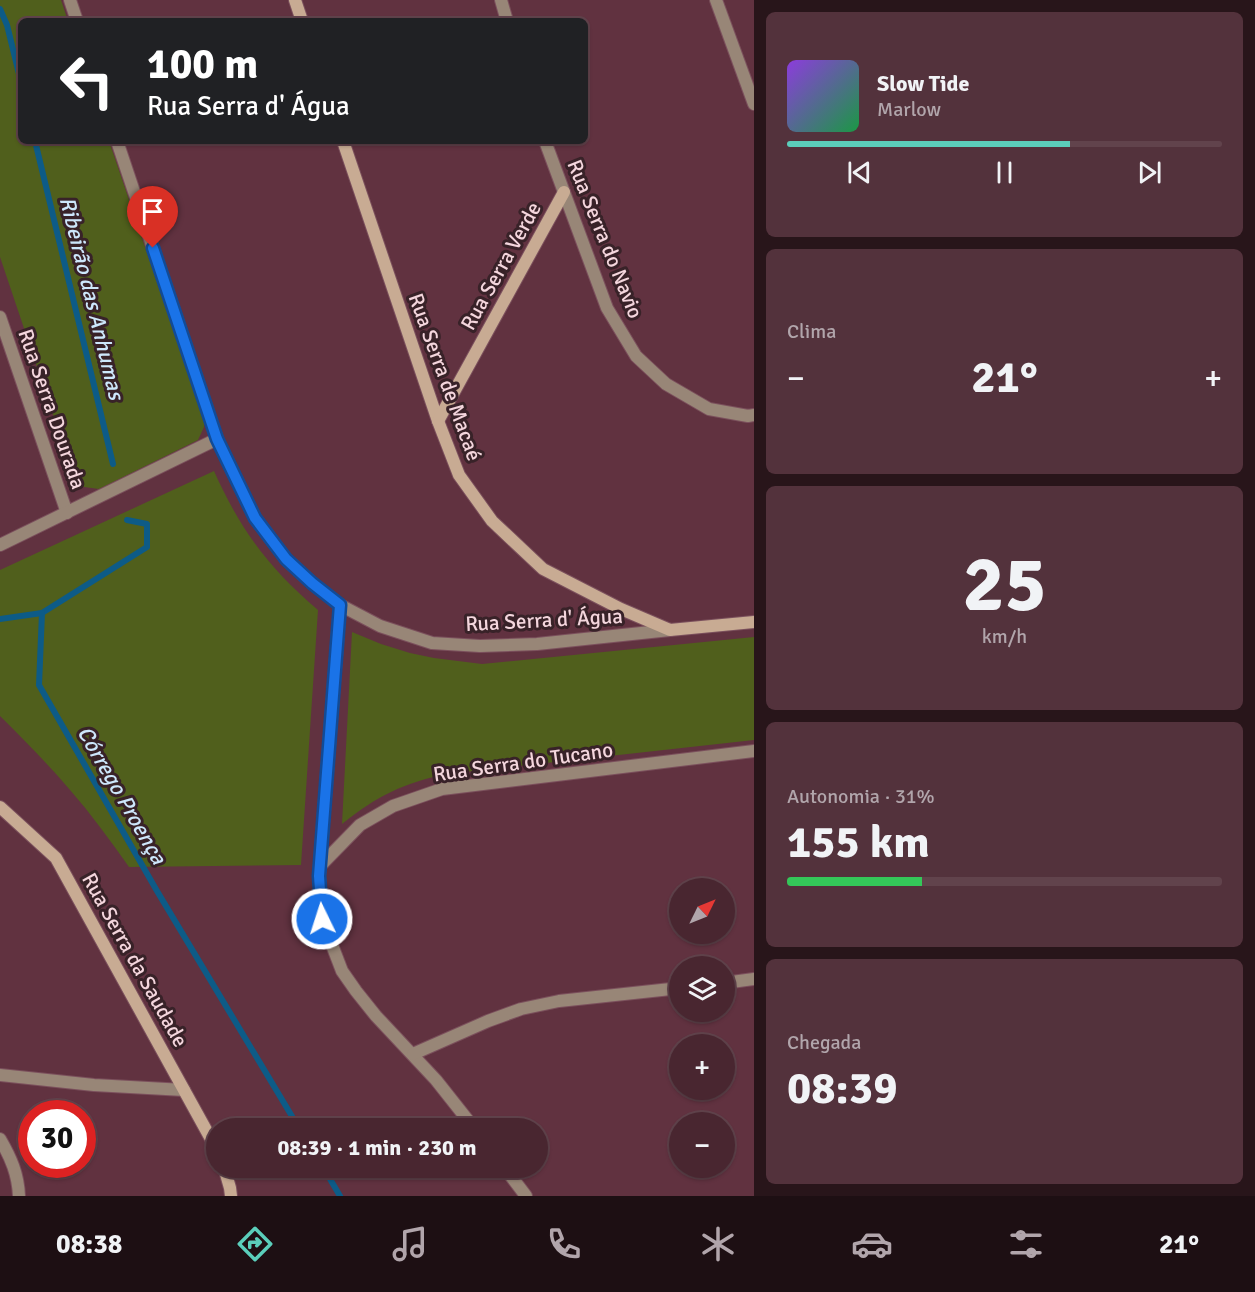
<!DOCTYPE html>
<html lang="pt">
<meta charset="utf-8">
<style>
body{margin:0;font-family:Signika,sans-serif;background:#53323c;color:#f1f3f6;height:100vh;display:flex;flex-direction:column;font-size:22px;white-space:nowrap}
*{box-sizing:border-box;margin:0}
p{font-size:20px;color:#b1a5ab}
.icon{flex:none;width:33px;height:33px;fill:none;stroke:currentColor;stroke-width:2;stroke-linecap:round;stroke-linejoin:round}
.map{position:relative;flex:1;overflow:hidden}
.panel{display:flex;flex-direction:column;gap:12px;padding:12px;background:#28151a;width:501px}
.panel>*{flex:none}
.guide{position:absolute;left:18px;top:18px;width:570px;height:126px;border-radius:9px;box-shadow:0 2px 4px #0004,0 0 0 2px #61434c;background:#202124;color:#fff;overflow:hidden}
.needle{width:39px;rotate:47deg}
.controls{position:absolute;left:669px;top:878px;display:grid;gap:12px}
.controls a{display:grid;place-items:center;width:66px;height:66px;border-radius:50%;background:#492630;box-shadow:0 2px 4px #0004,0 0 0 2px #61434c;font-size:30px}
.speed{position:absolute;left:18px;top:1100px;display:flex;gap:12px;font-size:30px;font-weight:700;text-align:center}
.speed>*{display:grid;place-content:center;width:78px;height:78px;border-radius:50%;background:#492630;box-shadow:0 2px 4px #0004,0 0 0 2px #61434c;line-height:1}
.speed .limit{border:9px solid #d22;background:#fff;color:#111}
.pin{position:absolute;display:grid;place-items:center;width:51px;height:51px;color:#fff;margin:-62px -26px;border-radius:50% 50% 50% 0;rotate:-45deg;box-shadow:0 0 6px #0007}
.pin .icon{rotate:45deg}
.me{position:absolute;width:66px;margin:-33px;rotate:356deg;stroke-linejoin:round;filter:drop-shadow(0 0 4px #0008)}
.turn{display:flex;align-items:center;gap:21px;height:126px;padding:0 30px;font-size:27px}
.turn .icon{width:78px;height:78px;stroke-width:2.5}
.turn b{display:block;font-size:42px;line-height:51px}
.big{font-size:45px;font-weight:700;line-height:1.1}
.panel .tile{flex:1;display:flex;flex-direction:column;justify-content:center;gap:9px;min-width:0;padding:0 21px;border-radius:9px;background:#53323c}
.panel .dial{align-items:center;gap:0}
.dial b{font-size:78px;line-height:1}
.song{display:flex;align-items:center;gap:18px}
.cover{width:72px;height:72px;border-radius:9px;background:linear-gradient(135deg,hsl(270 70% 55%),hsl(140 70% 35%))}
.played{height:6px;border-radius:3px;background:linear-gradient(90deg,#5bcebb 65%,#61434c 65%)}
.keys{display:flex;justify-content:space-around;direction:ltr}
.heat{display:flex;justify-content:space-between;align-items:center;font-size:33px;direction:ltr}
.charge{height:9px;border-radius:4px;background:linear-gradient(90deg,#34c759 31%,#61434c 0)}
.trip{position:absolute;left:206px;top:1118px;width:342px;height:60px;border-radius:30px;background:#492630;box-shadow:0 2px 4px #0004,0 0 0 2px #61434c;font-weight:700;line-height:60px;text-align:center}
.menu{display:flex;height:96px;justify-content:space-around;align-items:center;background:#1d0f13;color:#b1a5ab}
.menu .icon{width:42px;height:42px}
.menu .on{color:#5bcebb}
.menu b{font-size:27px;color:#f1f3f6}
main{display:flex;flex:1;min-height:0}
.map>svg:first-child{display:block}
.park{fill:#505f1c}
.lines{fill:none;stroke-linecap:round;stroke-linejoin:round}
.stream{stroke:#0d5b87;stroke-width:6}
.street-casing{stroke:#7b505c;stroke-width:14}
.secondary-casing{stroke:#7b505c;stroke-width:14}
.street{stroke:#988677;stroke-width:12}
.secondary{stroke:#c8ab93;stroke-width:12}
.route-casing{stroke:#114b97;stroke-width:15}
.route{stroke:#1a73e8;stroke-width:10}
.labels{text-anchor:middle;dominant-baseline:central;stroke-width:6;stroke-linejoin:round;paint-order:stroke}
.street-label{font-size:21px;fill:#f4d6dd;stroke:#382228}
.water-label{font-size:22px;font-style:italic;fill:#cde7fb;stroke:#382228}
</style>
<main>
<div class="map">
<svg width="754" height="1196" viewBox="0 0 754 1196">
<rect width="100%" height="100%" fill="#613240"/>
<g class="park">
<polygon points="0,0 61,0 68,21 21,21 21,141 109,141 204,420 204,427 198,440 99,489 84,487 74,477 0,257"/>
<path d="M214,471C241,531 268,567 318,610L301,865L129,867C110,840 91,814 70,790C48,764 24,740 0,716V570Z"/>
<path d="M352,632L381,644L410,653L434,658L482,664L754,637V740L447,774C403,783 377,796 342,824Z"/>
</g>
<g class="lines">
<g class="stream">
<polyline points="0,9 7,25 21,82"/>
<polyline points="35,141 113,464"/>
<polyline points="127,520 147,524 147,547 42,613 39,685 157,891 299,1128"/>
<polyline points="0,619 42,613"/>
<polyline points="323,1167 340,1196"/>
</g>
<defs>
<g id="street">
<polyline points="70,0 77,21"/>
<polyline points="501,0 507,21"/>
<polyline points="716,0 754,104"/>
<polyline points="117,141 217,439 255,518 286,559 312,583 340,605 380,626 432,643 480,646 537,644 670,630"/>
<polyline points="545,141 607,308 636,356 666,384 709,409 748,416 754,415"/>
<polyline points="0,317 67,513"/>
<polyline points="0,545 217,439"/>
<polyline points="340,605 319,876 322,919 342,971 356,991 376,1016 436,1080 474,1128"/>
<polyline points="320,866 360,825 393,806 442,789 754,751"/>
<polyline points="724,983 754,979"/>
<polyline points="413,1054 488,1021 521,1009 559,1001 680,988"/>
<polyline points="0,1075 94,1085 184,1090"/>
<path d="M0,1139C11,1158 18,1174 19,1196"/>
<polyline points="504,1167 526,1196"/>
</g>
<g id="secondary">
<polyline points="295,0 302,21"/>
<polyline points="343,141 438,421 459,475 492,521 543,569 621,609 670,630 754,622"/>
<polyline points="438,421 564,192"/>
<polyline points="0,807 56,858 216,1148"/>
<polyline points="224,1167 230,1188 231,1196"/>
</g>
</defs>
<use href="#street" class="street-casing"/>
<use href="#secondary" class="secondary-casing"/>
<use href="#street" class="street"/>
<use href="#secondary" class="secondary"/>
</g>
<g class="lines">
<defs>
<polyline id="route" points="153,248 217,439 255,518 286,559 312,583 340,605 319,876 322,919"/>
</defs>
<use href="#route" class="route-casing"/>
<use href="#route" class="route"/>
</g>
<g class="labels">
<g class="street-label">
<text transform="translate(605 239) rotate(68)">Rua Serra do Navio</text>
<text transform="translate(501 266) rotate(-61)">Rua Serra Verde</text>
<text transform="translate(445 377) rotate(70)">Rua Serra de Macaé</text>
<text transform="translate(52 409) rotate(71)">Rua Serra Dourada</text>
<text transform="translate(544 620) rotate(-3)">Rua Serra d' Água</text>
<text transform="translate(523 762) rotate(-8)">Rua Serra do Tucano</text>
<text transform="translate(135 960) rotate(61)">Rua Serra da Saudade</text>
</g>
<g class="water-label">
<text transform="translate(92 298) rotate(76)">Ribeirão das Anhumas</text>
<text transform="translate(122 795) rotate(60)">Córrego Proença</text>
</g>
</g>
</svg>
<div class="controls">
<a><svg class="needle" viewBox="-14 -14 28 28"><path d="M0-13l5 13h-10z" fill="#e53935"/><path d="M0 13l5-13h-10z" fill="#b1a5ab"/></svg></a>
<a><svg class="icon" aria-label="layers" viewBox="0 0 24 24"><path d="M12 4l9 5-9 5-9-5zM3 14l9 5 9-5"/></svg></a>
<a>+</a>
<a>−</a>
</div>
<div class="speed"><div class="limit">30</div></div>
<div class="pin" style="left:153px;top:248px;background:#d93025"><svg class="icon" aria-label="arrive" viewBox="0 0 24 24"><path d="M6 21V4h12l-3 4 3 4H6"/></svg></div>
<svg class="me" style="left:322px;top:919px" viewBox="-20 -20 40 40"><circle r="17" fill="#1a73e8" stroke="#fff" stroke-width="3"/><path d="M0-11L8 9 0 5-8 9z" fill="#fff"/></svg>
<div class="trip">08:39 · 1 min · 230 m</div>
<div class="guide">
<div class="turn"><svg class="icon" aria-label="left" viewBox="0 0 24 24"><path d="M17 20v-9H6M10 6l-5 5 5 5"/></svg><div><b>100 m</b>Rua Serra d' Água</div></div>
</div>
</div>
<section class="panel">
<div class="tile">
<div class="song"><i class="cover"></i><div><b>Slow Tide</b><p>Marlow</p></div></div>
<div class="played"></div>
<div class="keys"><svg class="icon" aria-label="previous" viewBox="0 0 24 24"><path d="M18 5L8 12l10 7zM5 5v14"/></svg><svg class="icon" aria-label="pause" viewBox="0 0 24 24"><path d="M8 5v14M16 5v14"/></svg><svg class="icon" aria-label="next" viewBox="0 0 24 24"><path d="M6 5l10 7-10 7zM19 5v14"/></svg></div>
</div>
<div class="tile"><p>Clima</p>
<div class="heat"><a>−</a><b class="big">21°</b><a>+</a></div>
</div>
<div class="tile dial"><b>25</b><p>km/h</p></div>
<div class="tile"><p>Autonomia · 31%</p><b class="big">155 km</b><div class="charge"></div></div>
<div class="tile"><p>Chegada</p><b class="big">08:39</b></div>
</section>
</main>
<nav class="menu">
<b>08:38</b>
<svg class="icon on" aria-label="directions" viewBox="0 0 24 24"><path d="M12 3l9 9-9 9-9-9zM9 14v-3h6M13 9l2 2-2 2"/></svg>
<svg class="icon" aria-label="music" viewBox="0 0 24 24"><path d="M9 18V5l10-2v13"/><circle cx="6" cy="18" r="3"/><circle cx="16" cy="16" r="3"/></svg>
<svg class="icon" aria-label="phone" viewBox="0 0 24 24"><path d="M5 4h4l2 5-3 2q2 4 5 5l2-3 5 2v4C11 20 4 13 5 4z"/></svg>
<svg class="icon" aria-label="climate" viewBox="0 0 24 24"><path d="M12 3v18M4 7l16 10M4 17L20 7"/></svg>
<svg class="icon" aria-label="car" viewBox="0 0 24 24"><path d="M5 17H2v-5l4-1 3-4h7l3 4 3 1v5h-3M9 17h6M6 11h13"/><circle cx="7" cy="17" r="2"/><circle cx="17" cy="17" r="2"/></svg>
<svg class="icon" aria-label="filters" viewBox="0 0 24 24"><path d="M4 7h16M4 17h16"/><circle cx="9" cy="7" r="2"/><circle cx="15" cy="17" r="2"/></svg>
<b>21°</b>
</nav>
